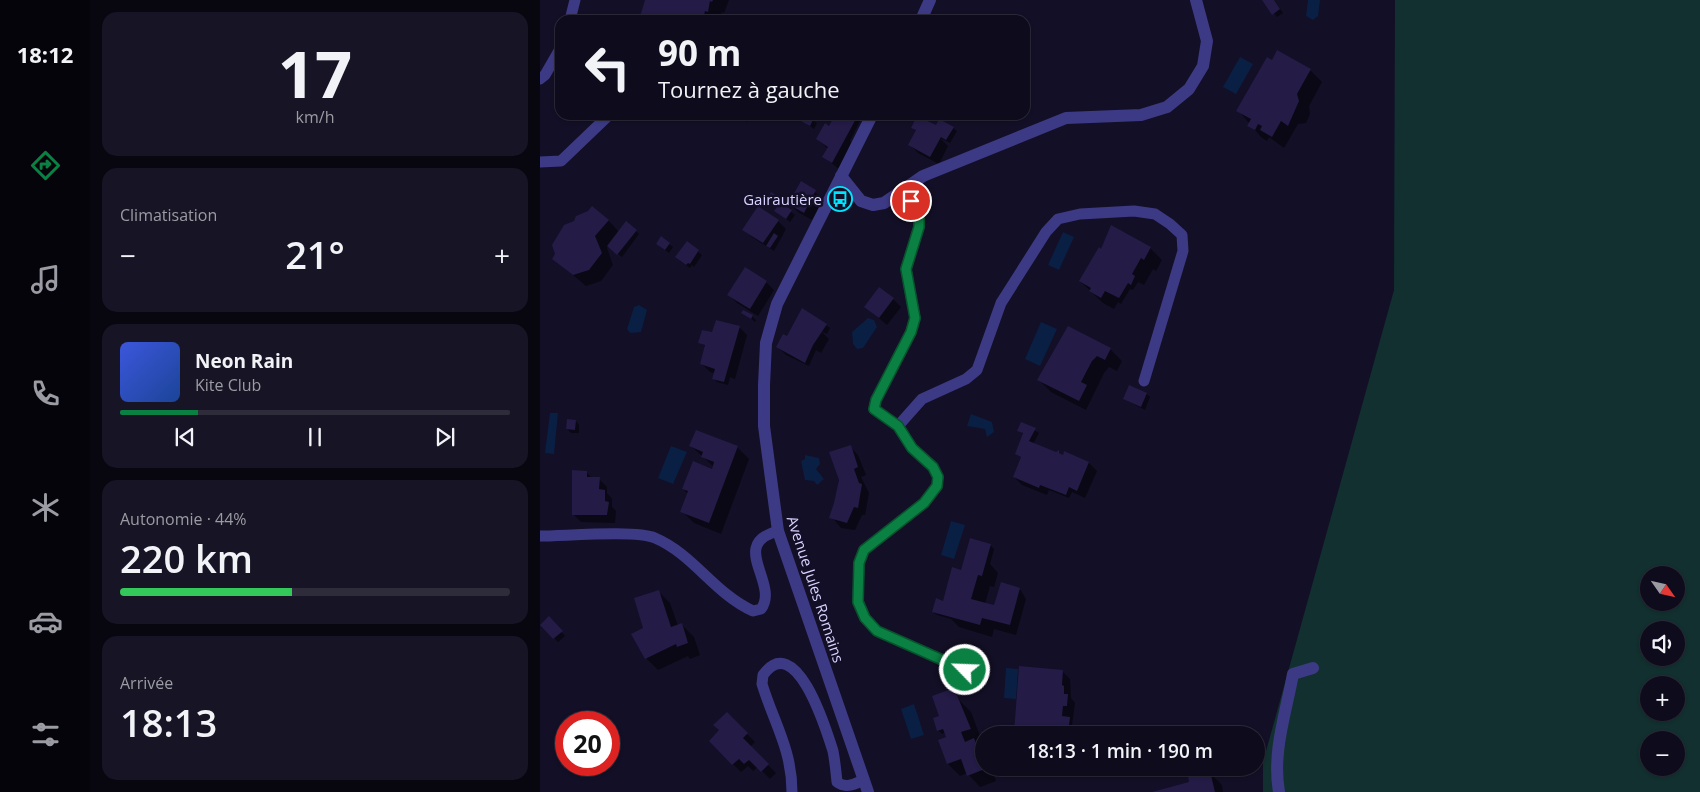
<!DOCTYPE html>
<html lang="fr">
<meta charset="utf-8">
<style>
body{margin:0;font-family:"Open Sans",sans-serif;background:#171425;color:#f1f3f6;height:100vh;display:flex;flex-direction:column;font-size:19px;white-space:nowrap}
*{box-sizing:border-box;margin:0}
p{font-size:16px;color:#9b9ba3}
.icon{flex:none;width:28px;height:28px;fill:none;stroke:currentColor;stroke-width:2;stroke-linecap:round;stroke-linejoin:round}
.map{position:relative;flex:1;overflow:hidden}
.panel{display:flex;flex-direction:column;gap:12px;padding:12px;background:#08060f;width:450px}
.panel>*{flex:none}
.guide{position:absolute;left:15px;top:15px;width:475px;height:105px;border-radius:15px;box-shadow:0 1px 4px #0004,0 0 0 1px #2e2b3b;background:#0e0b1c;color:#f1f3f6;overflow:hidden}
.needle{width:32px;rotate:124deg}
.buttons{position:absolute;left:1100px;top:566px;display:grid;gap:10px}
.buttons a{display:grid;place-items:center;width:45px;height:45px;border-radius:50%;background:#0e0b1c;box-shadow:0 1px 4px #0004,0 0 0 1px #2e2b3b;font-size:25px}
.speed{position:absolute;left:15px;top:711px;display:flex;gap:10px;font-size:25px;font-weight:700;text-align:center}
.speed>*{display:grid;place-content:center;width:65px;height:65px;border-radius:50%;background:#0e0b1c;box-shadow:0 1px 4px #0004,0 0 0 1px #2e2b3b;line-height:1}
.speed .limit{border:8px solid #d22;background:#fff;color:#111}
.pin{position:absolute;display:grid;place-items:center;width:42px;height:42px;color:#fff;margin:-21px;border:2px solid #fff;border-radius:50%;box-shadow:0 1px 5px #0007}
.me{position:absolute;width:55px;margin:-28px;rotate:294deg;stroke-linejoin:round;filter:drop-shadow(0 0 4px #0008)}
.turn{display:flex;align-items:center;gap:18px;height:105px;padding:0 20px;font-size:22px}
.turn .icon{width:65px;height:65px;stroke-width:2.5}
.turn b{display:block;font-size:35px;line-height:42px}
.big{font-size:38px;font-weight:600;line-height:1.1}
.panel .tile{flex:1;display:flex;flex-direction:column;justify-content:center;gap:8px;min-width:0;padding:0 18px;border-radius:15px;background:#171425}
.panel .dial{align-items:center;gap:0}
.dial b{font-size:65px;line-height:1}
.song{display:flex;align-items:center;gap:15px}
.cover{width:60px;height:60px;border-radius:8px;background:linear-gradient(135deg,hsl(230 70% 55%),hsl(220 70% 35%))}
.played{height:5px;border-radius:2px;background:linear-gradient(90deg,#0b8043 20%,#2e2b3b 20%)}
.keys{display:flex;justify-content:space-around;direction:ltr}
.heat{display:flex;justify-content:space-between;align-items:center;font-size:28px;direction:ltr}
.charge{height:8px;border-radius:4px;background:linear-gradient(90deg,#34c759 44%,#2e2b3b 0)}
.trip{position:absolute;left:435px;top:726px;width:290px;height:50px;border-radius:25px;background:#0e0b1c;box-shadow:0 1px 4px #0004,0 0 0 1px #2e2b3b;font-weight:600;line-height:50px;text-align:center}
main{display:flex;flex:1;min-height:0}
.dock{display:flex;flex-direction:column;width:90px;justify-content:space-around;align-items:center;background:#06040b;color:#9b9ba3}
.dock .icon{width:35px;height:35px}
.dock .active{color:#0b8043}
.dock b{font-size:22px;color:#f1f3f6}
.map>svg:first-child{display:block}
.green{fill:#12302f;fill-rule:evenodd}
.water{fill:#0a1f44}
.shadow{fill:#0007}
.building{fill:#241b47}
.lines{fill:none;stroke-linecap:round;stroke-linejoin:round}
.service{stroke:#3d3a85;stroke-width:11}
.minor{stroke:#3d3a85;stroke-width:12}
.tertiary{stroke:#3d3a85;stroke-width:12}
.route-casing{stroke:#07532c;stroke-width:12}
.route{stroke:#0b8043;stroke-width:9}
.labels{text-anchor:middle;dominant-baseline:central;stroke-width:5;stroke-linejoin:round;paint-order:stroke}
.poi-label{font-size:15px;fill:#d9d4ff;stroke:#130f26;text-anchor:end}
.street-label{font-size:15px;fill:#d9d4ff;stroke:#130f26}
</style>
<main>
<nav class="dock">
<b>18:12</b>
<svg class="icon active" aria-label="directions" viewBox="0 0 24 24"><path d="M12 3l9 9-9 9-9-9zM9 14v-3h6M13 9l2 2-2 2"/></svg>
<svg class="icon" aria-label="music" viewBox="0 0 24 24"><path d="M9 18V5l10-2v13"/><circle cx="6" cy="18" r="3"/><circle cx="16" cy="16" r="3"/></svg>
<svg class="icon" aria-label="phone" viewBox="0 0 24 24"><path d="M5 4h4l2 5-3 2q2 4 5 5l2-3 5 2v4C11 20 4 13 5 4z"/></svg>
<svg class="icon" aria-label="climate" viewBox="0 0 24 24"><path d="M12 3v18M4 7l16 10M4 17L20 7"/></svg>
<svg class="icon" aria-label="car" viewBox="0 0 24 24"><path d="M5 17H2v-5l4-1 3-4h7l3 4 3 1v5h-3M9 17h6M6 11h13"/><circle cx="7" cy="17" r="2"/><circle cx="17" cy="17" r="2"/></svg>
<svg class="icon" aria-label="filters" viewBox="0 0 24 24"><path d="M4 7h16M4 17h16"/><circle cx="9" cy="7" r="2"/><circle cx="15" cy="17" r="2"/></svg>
</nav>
<section class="panel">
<div class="tile dial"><b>17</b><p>km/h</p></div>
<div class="tile"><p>Climatisation</p>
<div class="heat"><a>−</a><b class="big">21°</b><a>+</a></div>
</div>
<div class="tile">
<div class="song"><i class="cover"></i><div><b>Neon Rain</b><p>Kite Club</p></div></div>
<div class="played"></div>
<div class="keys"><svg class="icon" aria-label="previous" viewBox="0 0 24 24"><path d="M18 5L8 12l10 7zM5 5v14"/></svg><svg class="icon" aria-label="pause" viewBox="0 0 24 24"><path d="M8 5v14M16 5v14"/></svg><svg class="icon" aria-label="next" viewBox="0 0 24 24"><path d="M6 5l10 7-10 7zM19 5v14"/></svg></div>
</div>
<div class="tile"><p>Autonomie · 44%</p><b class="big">220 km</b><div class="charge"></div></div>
<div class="tile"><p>Arrivée</p><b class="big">18:13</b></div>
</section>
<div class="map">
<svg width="1160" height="792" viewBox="0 0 1160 792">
<rect width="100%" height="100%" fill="#130f26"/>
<path class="green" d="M855,0H1160V792H723V762L854,290ZM1109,575H1136V602H1109ZM1109,630H1136V658H1109ZM1109,685H1136V712H1109ZM1109,740H1136V768H1109Z"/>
<g class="water">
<polygon points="768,0 780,0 778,16 773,20 766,16"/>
<polygon points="700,57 713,64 696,94 683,87"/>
<polygon points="523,232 534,237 519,270 508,265"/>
<polygon points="99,305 107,310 101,332 90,333 87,329 94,307"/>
<polygon points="328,318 334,320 337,327 323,348 317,349 313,344 312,332"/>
<polygon points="501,322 517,329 500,366 485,359"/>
<polygon points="10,413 18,413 14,454 5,453"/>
<polygon points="431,414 452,422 454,432 447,437 445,429 427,426"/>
<polygon points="131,446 147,452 133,484 118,478"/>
<polygon points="265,455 279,458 280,464 276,469 284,479 277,485 274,481 265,480 261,461 265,459"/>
<polygon points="411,521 425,525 414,559 401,555"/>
<polygon points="466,668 478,669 476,699 464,698"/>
<polygon points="374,704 384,735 371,739 361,709"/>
</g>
<g class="shadow">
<polygon points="107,0 189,0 184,13 182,12 180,17 181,20 100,20"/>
<polygon points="724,0 734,0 743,13 737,17"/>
<polygon points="732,62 770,70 782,82 769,106 770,114 766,123 758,124 744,148 729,137 727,141 721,137 698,110"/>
<polygon points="199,115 213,115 207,122"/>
<polygon points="263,115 277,123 274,129 262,120"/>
<polygon points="296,115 323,115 310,141 314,146 300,170 284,157 288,149 278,139 294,131"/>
<polygon points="373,127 413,128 417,131 410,143 400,138 408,146 399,164 378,153 370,145 377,132"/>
<polygon points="262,183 284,199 272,220 258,212 250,204"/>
<polygon points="230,196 241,200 245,204 243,206 255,215 250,222 236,211 241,203"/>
<polygon points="68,220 79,232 96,231 99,234 82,257 68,246 67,248 73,265 61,281 46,286 13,258"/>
<polygon points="238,221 246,229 234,251 212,237 204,230"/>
<polygon points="121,238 133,247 129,253 121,247"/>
<polygon points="147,243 162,255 154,267 152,265 150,268 140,261"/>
<polygon points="610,248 622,260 616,271 613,269 604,285 598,282 593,290 590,289 581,304 578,302 574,309 563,303 540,281"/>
<polygon points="205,269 226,282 234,290 218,316 197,303 189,295"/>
<polygon points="353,299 361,307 347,325 326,307"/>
<polygon points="263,310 290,328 287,334 281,331 289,339 281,353 276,350 269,366 246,355 238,347 247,338"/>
<polygon points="203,312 212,316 216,320 215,322"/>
<polygon points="199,327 207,335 195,379 190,377 188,385 177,382 173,378 175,373 170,372 162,364 167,347 159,342 169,333"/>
<polygon points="570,349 582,361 577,371 569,367 564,373 546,410 511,392 499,380"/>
<polygon points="607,394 610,397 605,410 584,399"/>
<polygon points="36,421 39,425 39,433 31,433 27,429"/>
<polygon points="482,423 499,433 493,444 517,455 549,463 557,471 545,498 532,492 529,498 509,490 507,495 482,485 474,477 482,458 476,454 484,435 479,430"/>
<polygon points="151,446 197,447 209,459 181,534 154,523 142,511 148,494 143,489 172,470 174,467"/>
<polygon points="310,447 318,455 326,475 321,477 329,493 325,515 322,515 315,530 301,528 290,515 296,504"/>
<polygon points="46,472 52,478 59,479 67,487 67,493 72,499 72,507 76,511 75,523 41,522 33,514"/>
<polygon points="450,545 454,549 450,564 458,573 454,587 450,586 445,604 455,607 480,589 486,599 476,635 454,629 452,637 419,627 411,619 397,615 393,612 404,603 422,571"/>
<polygon points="118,591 130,603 138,626 142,625 154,637 160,655 150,659 148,656 118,670 106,658 104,628"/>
<polygon points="9,618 25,636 18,642 2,625"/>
<polygon points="522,671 530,679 531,698 535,703 532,725 539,732 539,735 478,735 475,732"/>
<polygon points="414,689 420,701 431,712 442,741 436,742 444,750 444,768 451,768 456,781 440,787 427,773 420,776 408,764 408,738 406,732 402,734 398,730 398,718"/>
<polygon points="187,714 215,742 210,747 236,773 230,779 218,767 213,771 208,766 201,772 170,741 180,731"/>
<polygon points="670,773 682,785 683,792 615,792 651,783"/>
</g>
<g class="building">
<polygon points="105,0 173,0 172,2 170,1 168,12 165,11 163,20 99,20"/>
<polygon points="722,0 734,0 740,9 732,15"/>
<polygon points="737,50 771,69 757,94 759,101 748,126 741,121 732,137 720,130 722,126 718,124 715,130 707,126 711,119 696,111 727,57 732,60"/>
<polygon points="261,115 274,118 270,126 261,121"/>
<polygon points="295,115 318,115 292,163 282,157 288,147 276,139 285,123 289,126"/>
<polygon points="377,116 396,125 399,119 414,127 406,140 401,137 390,157 368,145 376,130 371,128"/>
<polygon points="261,181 276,190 264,213 248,204"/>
<polygon points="231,192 242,199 240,203 229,196"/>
<polygon points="240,203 252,210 246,219 234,211"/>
<polygon points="52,206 69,220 55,236 62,253 49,270 33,275 12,259 15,254 12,245 24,225 34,221 36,216 48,211"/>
<polygon points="218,206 239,220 223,243 202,230"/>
<polygon points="86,221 97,230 77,255 67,246"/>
<polygon points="571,225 611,247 604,260 601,258 592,274 595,276 591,285 588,283 579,298 565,291 561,298 549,291 551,288 539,281 559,247 561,249"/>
<polygon points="234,233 238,236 230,248 226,246"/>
<polygon points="121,236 130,243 125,250 116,244"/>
<polygon points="147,241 159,250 150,264 148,263 146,265 135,257"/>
<polygon points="205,267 227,281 210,309 187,295"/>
<polygon points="339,287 354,298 339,318 324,307"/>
<polygon points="262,308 287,324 273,345 265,363 236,347 243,334 247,336"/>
<polygon points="203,310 213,315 211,319 201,313"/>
<polygon points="176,320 200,326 184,382 172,379 175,369 160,364 165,345 158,343 162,330 172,332"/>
<polygon points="528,326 571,348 565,360 557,356 552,361 541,382 547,385 539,401 497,380"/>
<polygon points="589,385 607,393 601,407 583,399"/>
<polygon points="27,419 36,420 35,430 26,429"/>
<polygon points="481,422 496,428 489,441 516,452 519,450 519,453 523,455 524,451 549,462 537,491 529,487 526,495 500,485 499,488 473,477 481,457 475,454 483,433 477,431"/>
<polygon points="156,430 198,446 169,523 140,512 148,491 142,489 153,461 172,469 174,462 161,457 163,452 149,446"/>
<polygon points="311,445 318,467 314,469 319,483 322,484 318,508 314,507 307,523 289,518 294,503 299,480 289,452"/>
<polygon points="32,470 47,471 47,477 60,477 59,489 65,490 65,501 69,502 67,515 32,515"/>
<polygon points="430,538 451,544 442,576 438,575 431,599 454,605 461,582 480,588 470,625 442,618 440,625 392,612 396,598 403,601 412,567 421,570"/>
<polygon points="119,590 131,627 142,623 148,643 137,647 136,644 105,659 91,634 103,628 94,598"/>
<polygon points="9,616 23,631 13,639 0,625"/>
<polygon points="479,666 523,670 522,685 524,686 524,694 528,694 527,706 523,706 522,716 530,717 528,735 474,733"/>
<polygon points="414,688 431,729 421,732 425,742 434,738 445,769 427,776 421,759 407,764 398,740 406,737 403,729 397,731 393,718 399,716 392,696"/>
<polygon points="187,712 208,733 203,738 229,764 221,772 209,760 204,764 199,759 192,765 169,741 179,730 173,725"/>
<polygon points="670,771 675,792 612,792 649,782 648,776"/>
</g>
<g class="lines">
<g class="service">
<polyline points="30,20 35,0"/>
<polyline points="0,79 5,75 20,49"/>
<polyline points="0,162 21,161 69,115"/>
<polyline points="363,190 379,214 379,227 366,269 375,318 371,332 336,400 334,409 358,426 372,448 393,467 398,477 397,486 384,503 324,550 319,563 318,601 325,618 337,631 425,670"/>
<polyline points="358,426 382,399 426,379 437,370 461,303 506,232 518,219 540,214 594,211 615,214 630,224 642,235 643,251 604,381"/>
<path d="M0,536C25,536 96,530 115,538C153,554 175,594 213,611L221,609C240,584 188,544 238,531"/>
<path d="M252,792C252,750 234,723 222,684L223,675C256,630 286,729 293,751C295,761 296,772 297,782C306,789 314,784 324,780"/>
</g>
<g class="minor">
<polyline points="301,176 321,201 333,205 344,203 383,176 526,118 601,115 627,107 649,89 663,66 667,41 656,0"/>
<path d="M739,792C732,752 746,713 753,674L773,668"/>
</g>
<g class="tertiary">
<polyline points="381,20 390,0"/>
<polyline points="328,792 238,531 224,426 224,385 226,343 237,304 332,115"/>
</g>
</g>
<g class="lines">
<defs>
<polyline id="route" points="371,201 379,214 379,227 366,269 375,318 371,332 336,400 334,409 358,426 372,448 393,467 398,477 397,486 384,503 324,550 319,563 318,602 325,618 337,631 425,670"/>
</defs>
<use href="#route" class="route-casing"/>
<use href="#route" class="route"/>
</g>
<defs>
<symbol id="bus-ring" viewBox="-11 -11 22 22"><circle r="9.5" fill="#130f26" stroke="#00e5ff" stroke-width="1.5"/><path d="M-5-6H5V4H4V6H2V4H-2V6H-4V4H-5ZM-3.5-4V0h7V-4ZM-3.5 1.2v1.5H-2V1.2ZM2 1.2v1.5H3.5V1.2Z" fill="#00e5ff"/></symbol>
</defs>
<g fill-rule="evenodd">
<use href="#bus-ring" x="286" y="185" width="28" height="28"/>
</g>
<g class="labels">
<g class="poi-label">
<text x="282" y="199">Gairautière</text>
</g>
<g class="street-label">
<text transform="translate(276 589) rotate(72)">Avenue Jules Romains</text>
</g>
</g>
</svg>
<div class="buttons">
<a><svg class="needle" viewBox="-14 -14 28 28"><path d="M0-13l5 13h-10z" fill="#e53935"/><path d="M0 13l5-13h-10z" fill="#9b9ba3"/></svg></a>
<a><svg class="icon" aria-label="sound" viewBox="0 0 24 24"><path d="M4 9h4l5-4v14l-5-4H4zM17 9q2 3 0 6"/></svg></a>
<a>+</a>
<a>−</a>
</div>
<div class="speed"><div class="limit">20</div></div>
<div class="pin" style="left:371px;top:201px;background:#d93025"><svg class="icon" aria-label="arrive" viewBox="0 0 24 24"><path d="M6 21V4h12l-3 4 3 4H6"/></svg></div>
<svg class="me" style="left:425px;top:670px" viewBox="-20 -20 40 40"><circle r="17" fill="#0b8043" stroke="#fff" stroke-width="3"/><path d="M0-11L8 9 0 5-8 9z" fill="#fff"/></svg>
<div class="trip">18:13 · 1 min · 190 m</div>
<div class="guide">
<div class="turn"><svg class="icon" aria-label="left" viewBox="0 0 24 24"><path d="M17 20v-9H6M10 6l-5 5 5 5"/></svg><div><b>90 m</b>Tournez à gauche</div></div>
</div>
</div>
</main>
